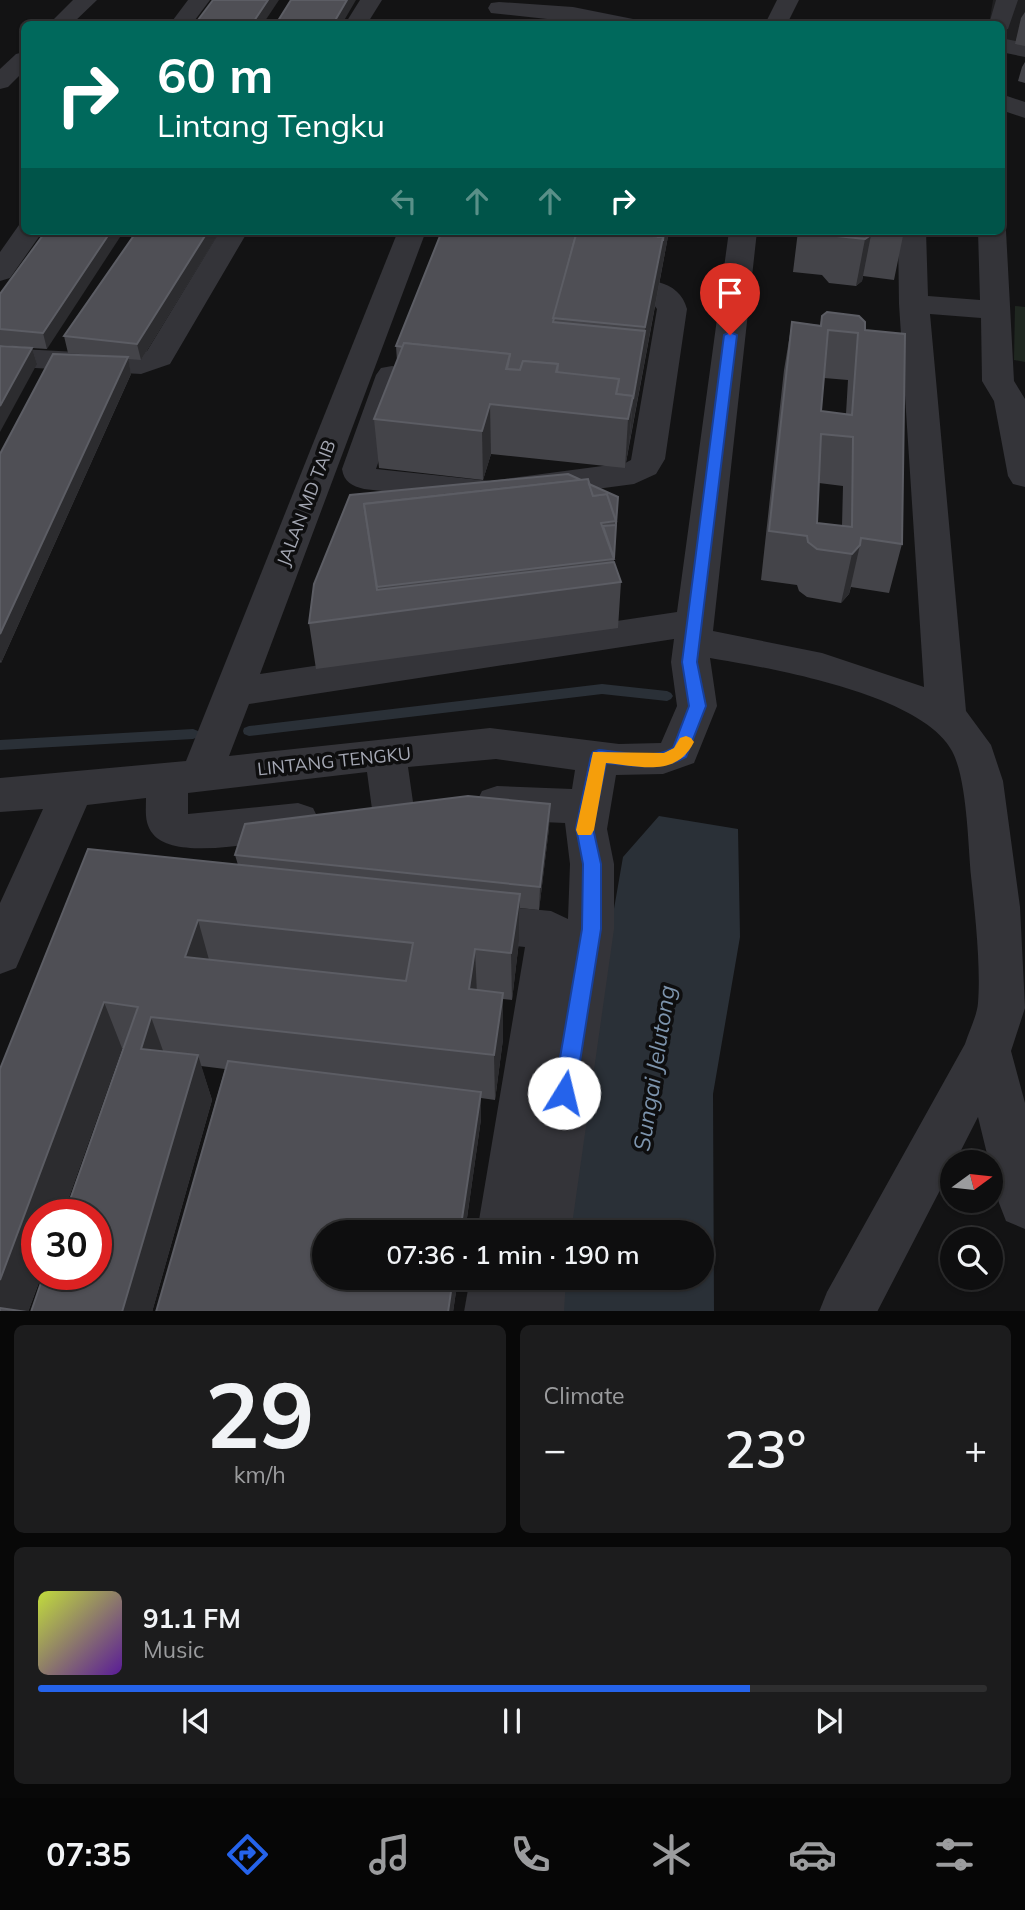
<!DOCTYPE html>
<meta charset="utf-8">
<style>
body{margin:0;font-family:Mulish,sans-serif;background:#1c1c1d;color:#f1f3f6;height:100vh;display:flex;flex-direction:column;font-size:26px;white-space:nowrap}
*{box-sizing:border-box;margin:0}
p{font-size:23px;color:#9b9c9e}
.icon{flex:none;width:38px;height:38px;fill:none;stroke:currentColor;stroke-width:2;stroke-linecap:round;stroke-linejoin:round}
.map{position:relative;height:1311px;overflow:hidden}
.drawer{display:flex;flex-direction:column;gap:14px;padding:14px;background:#080808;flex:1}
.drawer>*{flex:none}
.top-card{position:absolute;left:21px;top:21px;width:984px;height:214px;border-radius:10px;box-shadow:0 2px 5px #0004,0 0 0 2px #2e2e2f;background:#00695c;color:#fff;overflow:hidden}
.needle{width:46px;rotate:75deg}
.buttons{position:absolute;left:940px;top:1150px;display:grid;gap:14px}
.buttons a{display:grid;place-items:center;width:63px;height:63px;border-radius:50%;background:#0e0e0f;box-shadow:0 2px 5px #0004,0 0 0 2px #2e2e2f;font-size:35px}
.speed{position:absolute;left:21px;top:1199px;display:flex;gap:14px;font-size:35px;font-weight:700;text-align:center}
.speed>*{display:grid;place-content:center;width:91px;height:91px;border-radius:50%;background:#0e0e0f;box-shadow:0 2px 5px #0004,0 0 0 2px #2e2e2f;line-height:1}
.speed .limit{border:10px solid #d22;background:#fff;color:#111}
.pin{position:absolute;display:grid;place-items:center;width:60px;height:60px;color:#fff;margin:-72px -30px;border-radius:50% 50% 50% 0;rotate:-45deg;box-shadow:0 0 7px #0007}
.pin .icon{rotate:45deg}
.me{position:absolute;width:77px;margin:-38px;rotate:9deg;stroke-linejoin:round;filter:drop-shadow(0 0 5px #0008)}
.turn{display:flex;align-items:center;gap:24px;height:147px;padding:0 21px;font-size:32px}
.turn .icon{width:91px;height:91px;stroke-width:2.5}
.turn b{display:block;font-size:49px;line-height:60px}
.lanes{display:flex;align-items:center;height:66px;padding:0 21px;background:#0003;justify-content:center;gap:35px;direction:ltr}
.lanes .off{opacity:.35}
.big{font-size:52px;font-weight:600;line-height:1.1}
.drawer .tile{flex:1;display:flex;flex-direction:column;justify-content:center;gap:10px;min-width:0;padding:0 24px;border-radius:10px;background:#1c1c1d}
.drawer .dial{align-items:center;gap:0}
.dial b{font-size:91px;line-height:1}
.song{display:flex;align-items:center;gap:21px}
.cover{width:84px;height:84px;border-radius:10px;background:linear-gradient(135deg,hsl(70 70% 55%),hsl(270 70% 35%))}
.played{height:7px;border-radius:4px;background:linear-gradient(90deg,#2563eb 75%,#2e2e2f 75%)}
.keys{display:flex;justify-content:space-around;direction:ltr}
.heat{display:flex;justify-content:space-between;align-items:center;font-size:38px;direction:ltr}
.drawer .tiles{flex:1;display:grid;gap:14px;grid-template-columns:1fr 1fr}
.tile:last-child{grid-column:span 2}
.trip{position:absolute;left:312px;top:1220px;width:402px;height:70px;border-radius:35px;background:#0e0e0f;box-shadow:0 2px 5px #0004,0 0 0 2px #2e2e2f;font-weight:600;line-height:70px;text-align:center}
.tab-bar{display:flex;height:112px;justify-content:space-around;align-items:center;background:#060606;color:#9b9c9e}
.tab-bar .icon{width:49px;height:49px}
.tab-bar .current{color:#2563eb}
.tab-bar b{font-size:32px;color:#f1f3f6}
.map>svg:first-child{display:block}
.built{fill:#1f1f21}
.green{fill:#1f2720}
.water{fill:#2a3037}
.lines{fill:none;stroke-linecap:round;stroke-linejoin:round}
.stream{fill:#2a3037;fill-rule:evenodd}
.minor{fill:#343439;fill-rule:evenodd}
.wall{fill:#444449;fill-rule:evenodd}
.shaded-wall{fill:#2c2c2f}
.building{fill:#4f4f55;stroke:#5c5d64;stroke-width:2;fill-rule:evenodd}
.route{fill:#2563eb;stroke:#184099;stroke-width:2}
.slow{fill:#f59e0b}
.labels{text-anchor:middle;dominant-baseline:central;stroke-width:7;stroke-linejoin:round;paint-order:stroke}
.street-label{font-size:18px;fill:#a5a8b4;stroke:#0e0e0f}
.near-water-label{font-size:23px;font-style:italic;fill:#7d94ad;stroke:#0e0e0f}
</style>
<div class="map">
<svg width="1025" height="1312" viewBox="0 0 1025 1312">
<rect width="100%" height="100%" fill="#131314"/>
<polygon class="built" points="993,0 1025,0 1025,53 1001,48 1001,24 989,24"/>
<polygon class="green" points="1015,306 1025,307 1025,362 1014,360"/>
<polygon class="water" points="659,816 738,829 740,937 713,1094 714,1311 556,1312 559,1278 702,1278 702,1232 563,1232 567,1179 623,857"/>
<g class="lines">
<g class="stream">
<polygon points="602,684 667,691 671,693 673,696 671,699 667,701 602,694 249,736 244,734 243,731 244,728 249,726"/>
<polygon points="193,729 198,731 199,734 198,737 193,739 0,750 0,740"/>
</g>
<g class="minor">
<polygon points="73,0 97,0 72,24 49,24"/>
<polygon points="188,0 210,0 192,24 170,24"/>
<polygon points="360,0 382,0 367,24 345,24"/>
<polygon points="777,0 799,0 787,24 765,24"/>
<polygon points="996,0 1018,0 1008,29 1001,30 1001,24 989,24"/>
<polygon points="499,2 573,7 633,19 636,24 593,24 491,13 488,8 491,3"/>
<polygon points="1001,38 1025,43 1025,57 1001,52"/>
<polygon points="24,52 24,71 8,87 0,89 0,69 16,54"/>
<polygon points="1001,94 1025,102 1025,118 1001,110"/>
<polygon points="24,224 24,231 43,231 10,278 0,281 0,252 19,225"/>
<path d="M1002,225L1006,231L1014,381L1025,399V487L1013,484L1008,476L994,401L982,381L981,318L930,314L966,711L991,745L1003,781L1020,907L1025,1008L1011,1051L1025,1103V1229L1006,1221L999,1203L978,1117L955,1162H952V1167L877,1312H819L827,1292L965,1044C969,1031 977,1016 978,1003C981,967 975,913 971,876C968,843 967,779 952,751C922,694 770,668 710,658L717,706L694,763L663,774L616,775L607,829L614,864V929L571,1232H477L525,947L467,941L451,936L444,922L451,908L467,903L551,911L568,919L570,864L565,823L497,820L482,815L476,803L482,791L497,786L572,789L575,770L496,759L408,767L414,809L408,821L393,826L378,821L372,809L367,772L188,793V814L298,803L313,808L319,820L313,832L298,837C266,841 175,862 153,834C144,823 146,811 146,798L87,805L16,968L0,974V903L43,809L0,812V778L186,761L398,231H426L260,674L677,612L729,231H757L713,631L822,653L924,687L899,304L898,231H926L928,296L980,300L978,231H1001ZM674,639L671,662L677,706L661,743L619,744L490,728L229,756L249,704Z"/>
<polygon points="220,231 248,231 170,364 141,374 0,366 0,348 137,355 147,351"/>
<path d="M658,282C673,286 683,294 687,309L665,459L656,474L634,484L490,503L364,489C352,486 344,482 342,469L376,375L381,368L392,366L403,368L408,375L376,469L490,481L625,463L631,460L657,309L643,291L648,285Z"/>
<polygon points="470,1278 566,1278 564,1312 464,1312"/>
</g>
</g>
<g class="wall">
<polygon points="1025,12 1025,46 1015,44 1021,18"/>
<polygon points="1025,62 1025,83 1018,81 1022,67"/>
<polygon points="46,231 47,349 32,348 37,364 24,347 0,345 0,294"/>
<polygon points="137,231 220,231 141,360 128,359 131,374 1,663 0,662 0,454 102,356 68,353 64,336"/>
<polygon points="442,231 669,231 625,468 491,454 483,480 379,468 374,419 397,361 396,346"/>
<polygon points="798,231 904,231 894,280 863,276 862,281 856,286 829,283 822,275 793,272"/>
<path d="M822,316L865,330L902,544L889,593L851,587L849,594L841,603L807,597L799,591L797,585L761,580L784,370L792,322L820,325ZM824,378L848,380L846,414L821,411ZM819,483L843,486L842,526L817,523Z"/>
<polygon points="581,480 618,497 614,562 621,582 618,628 316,669 309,623 314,584"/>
<polygon points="468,796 550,804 549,828 539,910 520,908 519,941 512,1000 503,999 503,1039 495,1100 481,1098 481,1119 465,1232 324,1232 324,1278 458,1278 453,1312 156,1312 225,1069 201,1066 212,1100 152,1312 31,1312 44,1274 96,1274 96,1214 65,1214 124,1048 122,1048 63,1214 37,1214 37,1274 42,1274 28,1312 0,1312 0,1069 88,849 238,865 235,855 245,824"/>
</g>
<g class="shaded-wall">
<polygon points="268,0 279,0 263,24 252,24"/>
<polygon points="347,0 356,0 342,24 333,24"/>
<polygon points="111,231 124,231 47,349 43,333"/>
<polygon points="208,231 220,231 141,360 137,344"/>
<polygon points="659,231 669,231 659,284 663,241 659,284 629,445 633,399 645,331"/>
<polygon points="871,235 862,281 856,286 865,239"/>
<polygon points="32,348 37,364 0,432 0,406"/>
<polygon points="128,357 131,374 1,663 0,659 0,634"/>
<polygon points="633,396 629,445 625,468 628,419"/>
<polygon points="490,404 491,454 483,480 482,431"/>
<polygon points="860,545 849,594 841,603 852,554"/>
<polygon points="550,804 549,828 539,910 540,887"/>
<polygon points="520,894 519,941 512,1000 511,953"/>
<polygon points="198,920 211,967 185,957"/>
<polygon points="475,949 477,996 469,989"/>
<polygon points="503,993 503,1039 495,1100 494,1055"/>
<polygon points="104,1002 122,1048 63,1214 37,1214 37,1274 42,1274 28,1312 0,1312 0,1280"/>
<polygon points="151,1017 167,1062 141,1049"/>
<polygon points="198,1055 212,1100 152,1312 122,1312"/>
<polygon points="481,1092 481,1119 465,1232 460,1232"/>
<polygon points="453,1278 458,1278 453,1312 448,1312"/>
</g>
<g class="building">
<polygon points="213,0 268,0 252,24 195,24"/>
<polygon points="291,0 347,0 333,24 276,24"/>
<polygon points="46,231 111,231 43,333 0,329 0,294"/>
<polygon points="137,231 208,231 137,344 64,336"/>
<polygon points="442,231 577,231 553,322 645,331 633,399 633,396 616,394 619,379 557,373 558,364 523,361 520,370 507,369 510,354 404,343 403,347 396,346"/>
<polygon points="577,231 596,231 663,237 645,327 553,318"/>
<polygon points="626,231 659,231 658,234"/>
<polygon points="659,231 664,231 663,241 663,237 658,237"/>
<polygon points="832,231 872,231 871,235 865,239 837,236"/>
<polygon points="878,231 904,231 904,233"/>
<path d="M827,312L859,316L865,322V330L905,334L902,544L861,538L860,545L852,554L817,549L808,542L807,536L769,531L792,322L821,326L822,316ZM828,330L858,333L852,415L821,411ZM821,434L853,437L852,527L817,523Z"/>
<polygon points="404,343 510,354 506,369 520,370 523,361 558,364 556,372 619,379 616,394 633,396 628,419 490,404 482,431 374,419"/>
<polygon points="0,346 32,348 0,406"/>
<polygon points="53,354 128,357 0,634 0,454"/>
<polygon points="568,474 581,480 364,504 377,590 614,562 621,582 309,623 314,584 350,495"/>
<polygon points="588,479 593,496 607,494 616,521 601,523 614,559 377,587 364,504"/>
<polygon points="589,484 618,497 616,524 616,521 607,494 593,496"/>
<polygon points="616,525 614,558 603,526"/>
<polygon points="468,796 550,804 540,887 235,855 245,824"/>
<path d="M88,849L520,894L511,953L475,949L469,989L503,993L494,1055L151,1017L141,1049L198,1055L122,1312H31L44,1274H96V1214H65L138,1007L104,1002L0,1280V1069ZM198,920L413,943L406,981L185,957Z"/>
<polygon points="228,1061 481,1092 460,1232 324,1232 324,1278 453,1278 448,1312 156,1312"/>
<polygon points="0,1308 27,1312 0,1312"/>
</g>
<path class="route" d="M730,332L737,335L697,662L706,706L686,757C661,771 635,766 606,763L593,828L601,864V929L575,1093L571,1099L564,1102L557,1099L554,1093L582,929L583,864L576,828L591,756L593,752L599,750C623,752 652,760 673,748L689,706L682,662L724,335Z"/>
<path class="slow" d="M686,736L691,738L694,742C676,778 640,766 606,763L594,830L591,835H578L576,830L593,752L664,753L674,748L680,738Z"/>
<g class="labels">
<g class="street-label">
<text transform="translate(306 503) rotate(-69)">JALAN MD TAIB</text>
<text transform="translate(334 761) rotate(-6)">LINTANG TENGKU</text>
</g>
<g class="near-water-label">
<text transform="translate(654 1068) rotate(-81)">Sungai Jelutong</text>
</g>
</g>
</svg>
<div class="buttons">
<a><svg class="needle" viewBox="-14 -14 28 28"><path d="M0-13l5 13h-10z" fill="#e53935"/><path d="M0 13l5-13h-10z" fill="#9b9c9e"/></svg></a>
<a><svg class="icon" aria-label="search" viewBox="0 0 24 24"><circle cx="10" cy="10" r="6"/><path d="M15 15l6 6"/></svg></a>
</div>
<div class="speed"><div class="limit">30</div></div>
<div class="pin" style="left:730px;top:335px;background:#d93025"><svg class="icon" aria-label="arrive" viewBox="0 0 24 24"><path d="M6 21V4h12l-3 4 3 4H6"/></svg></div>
<svg class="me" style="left:564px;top:1093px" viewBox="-20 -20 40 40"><circle r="19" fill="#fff"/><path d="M0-13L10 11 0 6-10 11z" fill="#2563eb"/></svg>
<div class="trip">07:36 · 1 min · 190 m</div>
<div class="top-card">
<div class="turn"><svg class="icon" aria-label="right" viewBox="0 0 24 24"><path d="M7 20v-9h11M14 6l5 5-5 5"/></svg><div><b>60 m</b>Lintang Tengku</div></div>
<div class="lanes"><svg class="icon off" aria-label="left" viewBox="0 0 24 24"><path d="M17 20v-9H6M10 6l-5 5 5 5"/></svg><svg class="icon off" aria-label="ahead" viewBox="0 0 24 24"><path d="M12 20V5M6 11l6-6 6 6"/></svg><svg class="icon off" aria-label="ahead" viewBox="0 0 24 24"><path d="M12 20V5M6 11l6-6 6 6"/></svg><svg class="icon" aria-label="right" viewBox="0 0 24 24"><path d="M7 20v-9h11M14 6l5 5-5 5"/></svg></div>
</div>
</div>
<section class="drawer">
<div class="tiles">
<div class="tile dial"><b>29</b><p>km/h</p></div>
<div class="tile"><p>Climate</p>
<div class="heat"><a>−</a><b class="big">23°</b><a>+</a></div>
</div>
<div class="tile">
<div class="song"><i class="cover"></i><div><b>91.1 FM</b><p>Music</p></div></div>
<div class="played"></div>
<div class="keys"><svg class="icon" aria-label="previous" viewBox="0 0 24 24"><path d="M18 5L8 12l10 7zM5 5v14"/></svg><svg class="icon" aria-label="pause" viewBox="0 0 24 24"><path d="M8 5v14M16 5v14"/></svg><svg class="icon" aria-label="next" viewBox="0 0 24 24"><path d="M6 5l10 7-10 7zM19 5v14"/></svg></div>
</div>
</div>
</section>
<nav class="tab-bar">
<b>07:35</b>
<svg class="icon current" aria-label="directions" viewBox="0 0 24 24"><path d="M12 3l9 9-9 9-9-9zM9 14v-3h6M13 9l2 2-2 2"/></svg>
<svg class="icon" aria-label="music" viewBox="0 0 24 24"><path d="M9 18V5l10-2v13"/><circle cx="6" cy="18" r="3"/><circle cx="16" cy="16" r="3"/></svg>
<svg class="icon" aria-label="phone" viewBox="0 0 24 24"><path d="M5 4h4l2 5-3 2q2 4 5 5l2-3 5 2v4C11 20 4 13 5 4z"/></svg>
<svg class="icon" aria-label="climate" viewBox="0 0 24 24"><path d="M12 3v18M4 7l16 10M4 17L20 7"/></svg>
<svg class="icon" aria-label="car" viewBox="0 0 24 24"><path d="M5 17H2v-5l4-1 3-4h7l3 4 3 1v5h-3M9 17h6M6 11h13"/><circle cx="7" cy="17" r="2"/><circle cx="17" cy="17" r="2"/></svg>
<svg class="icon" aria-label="filters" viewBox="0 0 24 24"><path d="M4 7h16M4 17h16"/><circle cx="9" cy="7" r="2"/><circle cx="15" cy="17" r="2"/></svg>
</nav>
